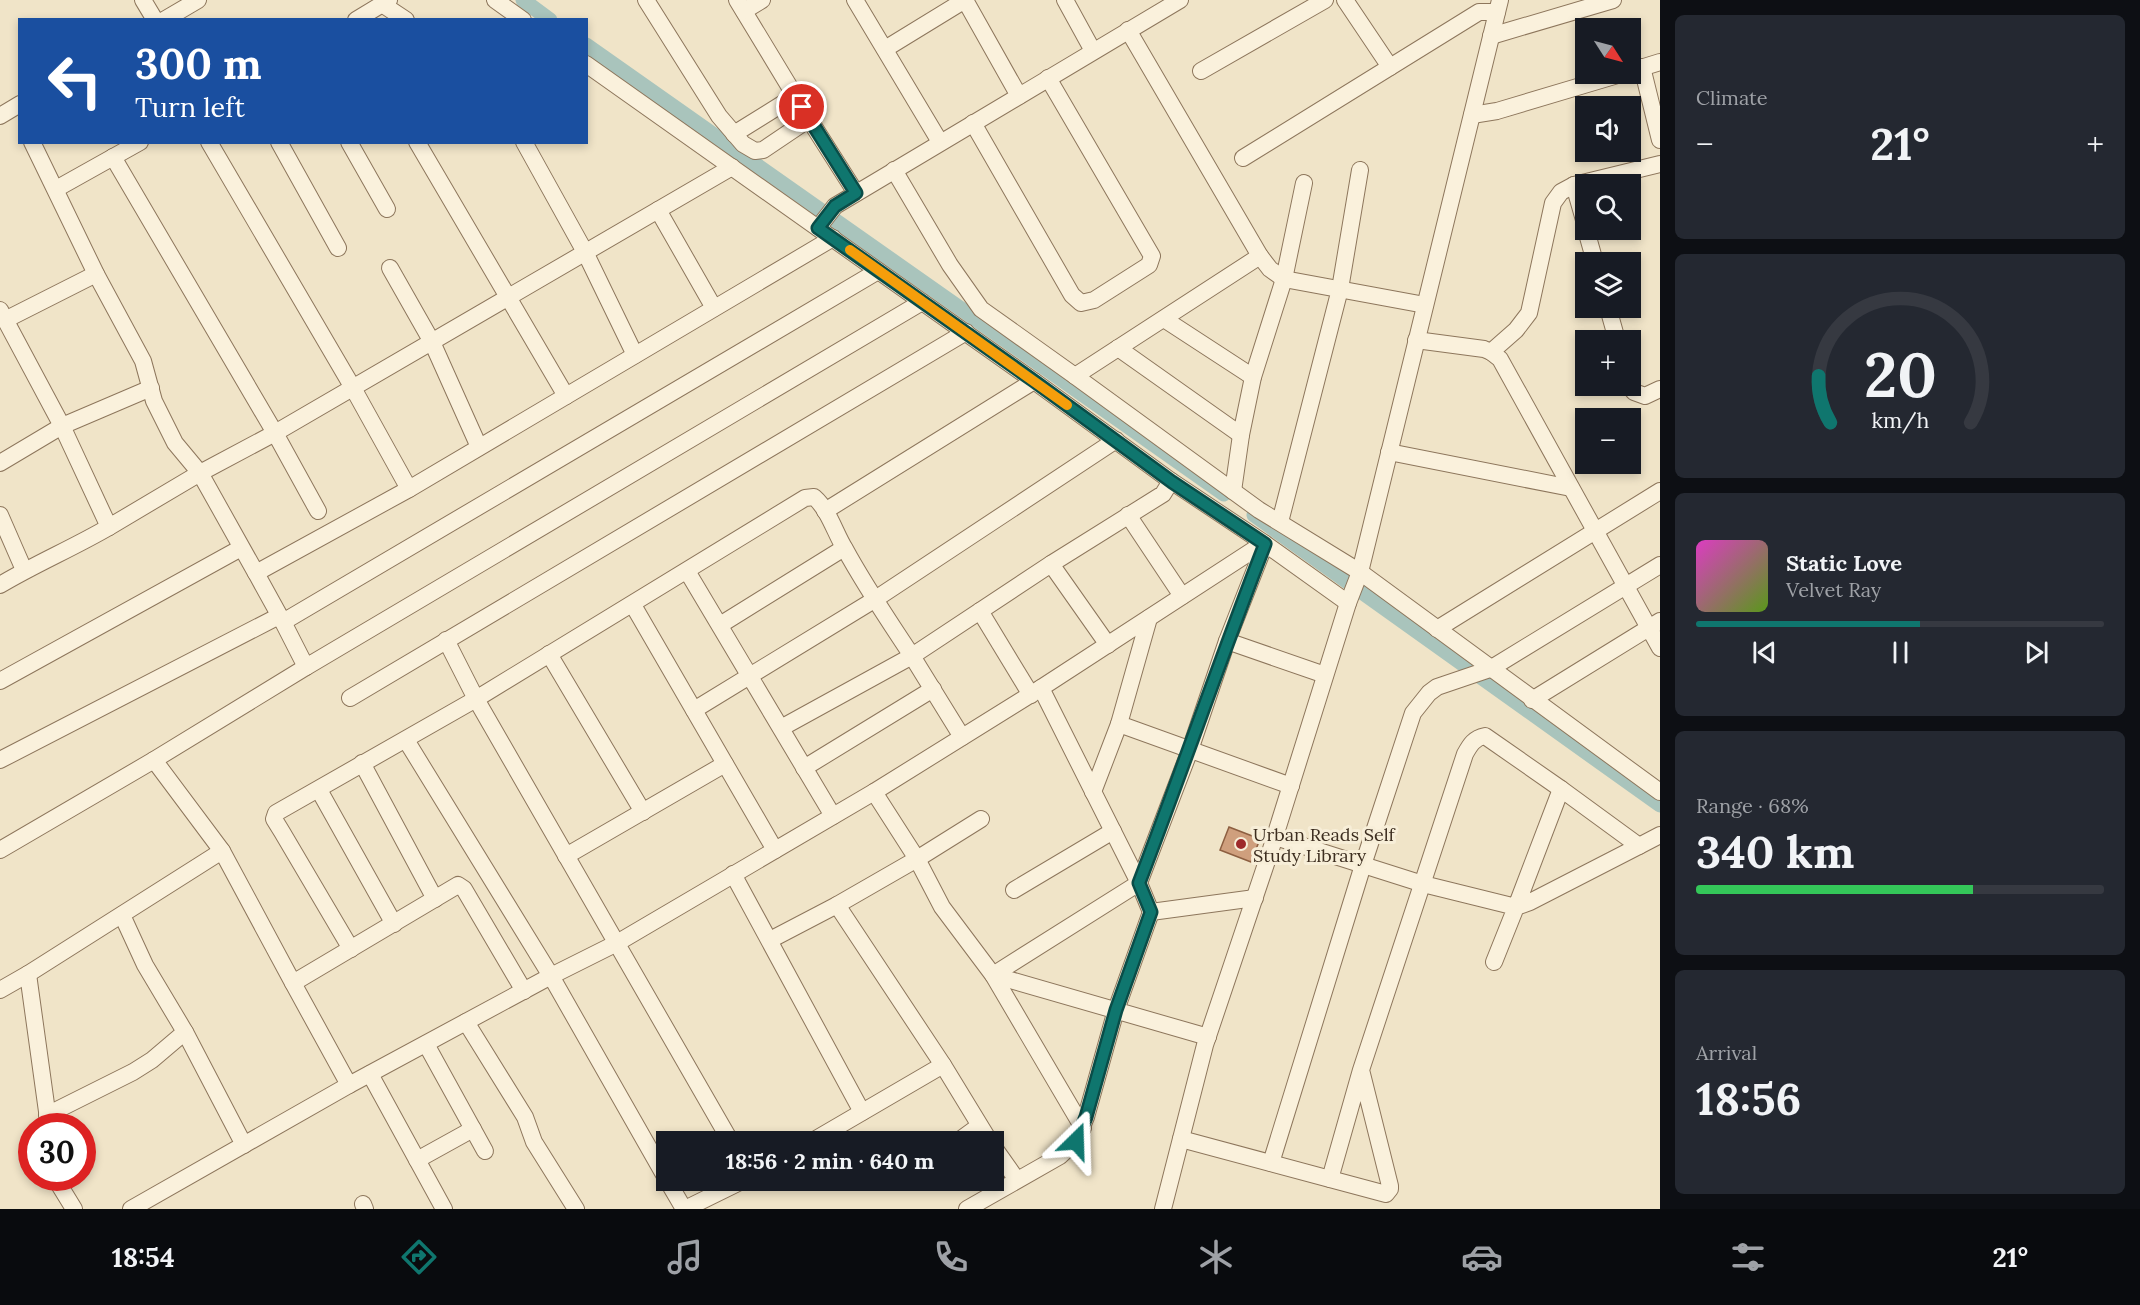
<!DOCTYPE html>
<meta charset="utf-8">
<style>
body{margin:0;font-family:Lora,serif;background:#242831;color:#f1f3f6;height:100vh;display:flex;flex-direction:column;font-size:22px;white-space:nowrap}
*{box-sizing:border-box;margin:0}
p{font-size:20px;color:#9ea1a6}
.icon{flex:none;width:33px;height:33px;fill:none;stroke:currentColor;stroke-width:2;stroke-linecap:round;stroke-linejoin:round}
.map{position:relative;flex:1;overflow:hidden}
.drawer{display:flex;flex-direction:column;gap:15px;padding:15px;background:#0d0f14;width:480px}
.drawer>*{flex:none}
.hud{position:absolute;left:18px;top:18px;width:570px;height:126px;border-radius:0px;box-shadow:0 3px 9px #0003;background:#1a4fa0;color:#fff;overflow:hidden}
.needle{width:39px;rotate:126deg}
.tools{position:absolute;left:1575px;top:18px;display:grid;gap:12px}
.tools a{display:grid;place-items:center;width:66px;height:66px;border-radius:0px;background:#171b24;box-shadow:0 3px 9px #0003;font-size:30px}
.speed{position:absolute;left:18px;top:1113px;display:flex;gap:12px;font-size:30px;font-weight:700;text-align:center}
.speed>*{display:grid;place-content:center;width:78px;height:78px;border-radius:50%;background:#171b24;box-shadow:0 3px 9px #0003;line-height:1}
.speed .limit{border:9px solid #d22;background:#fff;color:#111}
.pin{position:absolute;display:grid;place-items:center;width:51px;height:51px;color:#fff;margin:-26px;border:3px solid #fff;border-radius:50%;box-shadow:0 2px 6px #0007}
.me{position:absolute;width:66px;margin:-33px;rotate:22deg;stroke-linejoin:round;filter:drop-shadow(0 0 4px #0008)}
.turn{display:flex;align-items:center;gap:21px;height:126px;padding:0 18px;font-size:27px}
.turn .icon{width:78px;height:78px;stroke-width:2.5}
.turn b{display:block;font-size:42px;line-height:51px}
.big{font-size:45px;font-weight:700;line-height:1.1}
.drawer .card{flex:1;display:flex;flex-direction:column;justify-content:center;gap:9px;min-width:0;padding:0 21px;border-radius:9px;background:#242831}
.drawer .dial{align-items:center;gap:0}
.dial svg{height:156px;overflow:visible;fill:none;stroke:#363941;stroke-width:7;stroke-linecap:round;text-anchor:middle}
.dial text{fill:#f1f3f6;stroke:none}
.song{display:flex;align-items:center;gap:18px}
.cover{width:72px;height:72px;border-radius:9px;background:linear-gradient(135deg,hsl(310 70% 55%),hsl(90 70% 35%))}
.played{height:6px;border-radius:3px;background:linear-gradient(90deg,#0f766e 55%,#363941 55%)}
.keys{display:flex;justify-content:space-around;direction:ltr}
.heat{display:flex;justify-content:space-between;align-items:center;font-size:33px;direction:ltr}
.charge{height:9px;border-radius:4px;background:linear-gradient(90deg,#34c759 68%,#363941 0)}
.trip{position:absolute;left:656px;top:1131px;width:348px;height:60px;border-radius:0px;background:#171b24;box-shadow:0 3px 9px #0003;font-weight:700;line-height:60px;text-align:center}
.menu{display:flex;height:96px;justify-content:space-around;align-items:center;background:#090b0e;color:#9ea1a6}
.menu .icon{width:42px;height:42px}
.menu .active{color:#0f766e}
.menu b{font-size:27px;color:#f1f3f6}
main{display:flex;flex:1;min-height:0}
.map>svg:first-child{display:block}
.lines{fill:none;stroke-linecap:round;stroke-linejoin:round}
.canal{stroke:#a9c4bc;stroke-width:15}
.building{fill:#cf9f7d;stroke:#8d5f41;stroke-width:1.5}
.minor-casing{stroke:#8d765c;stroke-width:18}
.minor{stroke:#faf1dc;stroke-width:16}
.route-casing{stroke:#0a4d48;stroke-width:15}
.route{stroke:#0f766e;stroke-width:10}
.slow{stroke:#f59e0b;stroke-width:10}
.poi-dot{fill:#9e2a2b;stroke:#f7eed8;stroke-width:2}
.labels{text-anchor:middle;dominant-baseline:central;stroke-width:6;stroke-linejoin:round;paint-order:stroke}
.poi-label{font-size:18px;fill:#3d2e20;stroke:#f7eed8;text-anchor:start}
</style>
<main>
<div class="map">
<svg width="1660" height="1209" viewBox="0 0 1660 1209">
<rect width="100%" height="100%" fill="#f0e4c8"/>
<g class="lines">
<g class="canal">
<polyline points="523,0 550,20"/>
<polyline points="586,45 1224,494"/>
<polyline points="1254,515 1660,805"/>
</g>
</g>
<polygon class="building" points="1229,827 1260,839 1251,862 1220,850"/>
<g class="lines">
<defs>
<g id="minor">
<polyline points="143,0 155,20"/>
<polyline points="495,0 523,20"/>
<polyline points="646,0 719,116 743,144 755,151 763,150 809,119"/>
<polyline points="737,0 809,119 856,193"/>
<polyline points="855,0 940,142"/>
<polyline points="965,0 1019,96"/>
<polyline points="1065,0 1093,51"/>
<polyline points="1345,0 1390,67"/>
<polyline points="382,4 406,20"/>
<polyline points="744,11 762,0"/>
<polyline points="164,20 198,0"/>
<polyline points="356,20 389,0"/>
<polyline points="1128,30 1260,256 1270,269 1284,279 1425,305"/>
<polyline points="1491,36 1613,0"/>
<polyline points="885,49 965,0"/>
<polyline points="586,64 1034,381 1171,481 1264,543 1348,603"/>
<polyline points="1642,67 1660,140"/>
<polyline points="1201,71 1325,0"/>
<polyline points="1631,71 1660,62"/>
<polyline points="1472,115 1497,111 1621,74"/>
<polyline points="0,116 20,104"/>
<polyline points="973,123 1072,295 1081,303 1094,300 1149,265 1152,256 1048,78"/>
<polyline points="734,134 795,96"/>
<polyline points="32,142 96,274 143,361 154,401 175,443 200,473 256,573"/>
<polyline points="209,142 353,388 409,489"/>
<polyline points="279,142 338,248"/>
<polyline points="349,142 387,209"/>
<polyline points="417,142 566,396"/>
<polyline points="524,142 585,252 635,355"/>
<polyline points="113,157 275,433 318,511"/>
<polyline points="1243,158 1479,12 1497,12"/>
<polyline points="894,170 950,265 981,309 1075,376 1260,256"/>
<polyline points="1574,185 1586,227"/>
<polyline points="56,189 140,142"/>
<polyline points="658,210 714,308"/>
<polyline points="818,228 835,206 1180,0"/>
<polyline points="1586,230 1595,262"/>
<polyline points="833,238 409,489 256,573 283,622 878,271"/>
<polyline points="390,268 432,342 479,447"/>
<polyline points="1608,308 1617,340"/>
<polyline points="0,310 62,426 109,527 200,473 275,433 732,167"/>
<polyline points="1164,319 1253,377"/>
<polyline points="5,320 96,274"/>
<polyline points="1416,340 1484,349 1491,352 1500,359 1660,648"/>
<polyline points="1118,348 1241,435 1253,377 1284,279 1304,183"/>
<polyline points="1491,352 1516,330 1529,313 1553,203 1561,192 1574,185 1660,164"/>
<polyline points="1075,376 1259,510 1360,572 1660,792"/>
<polyline points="1629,386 1634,392 1645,396 1660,389"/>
<polyline points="1389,452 1571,488"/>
<polyline points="0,463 62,426 151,388"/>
<polyline points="1233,491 1241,435"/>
<polyline points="825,511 1034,381"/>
<polyline points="0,515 24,570"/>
<polyline points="1128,515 1182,596"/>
<polyline points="1280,522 1340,289 1360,170"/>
<polyline points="1051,564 1108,645"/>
<polyline points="687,571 833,816"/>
<path d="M0,585C35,564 73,548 109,527"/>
<polyline points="633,605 775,850"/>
<polyline points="980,611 1031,695"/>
<polyline points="1149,618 1119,724 1291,786"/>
<polyline points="283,622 306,667 922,302"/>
<polyline points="720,625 844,548"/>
<polyline points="1437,629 1660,491"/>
<polyline points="446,640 476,699 731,1142"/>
<polyline points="1227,641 1325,675"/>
<polyline points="549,654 643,812"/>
<polyline points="0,681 241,548"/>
<polyline points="1041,688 1139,883 1151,912 1255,898"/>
<polyline points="350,698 966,332"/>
<polyline points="1532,700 1660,621"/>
<polyline points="694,710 874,600 1116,440"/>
<polyline points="781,728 912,656 962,737"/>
<polyline points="406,740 551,976 666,1178"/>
<polyline points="0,760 279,616"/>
<polyline points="154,760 222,851"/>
<polyline points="362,763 435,899"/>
<polyline points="804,768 933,689"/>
<polyline points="319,790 394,924"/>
<polyline points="1093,792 1119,724"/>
<polyline points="981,819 917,859 837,905 943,1065 990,1142"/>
<polyline points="1275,837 1423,884 1516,907 1561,789 1639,846 1530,902 1516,907 1494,962"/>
<polyline points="1639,846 1660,835"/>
<polyline points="0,850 154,760 306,667"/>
<polyline points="566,856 725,764"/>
<polyline points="733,874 862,1112"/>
<polyline points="1014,890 1113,831"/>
<polyline points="770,940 837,905"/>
<path d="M351,949L282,832L274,819L276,813L476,699L805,498L814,497C829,510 835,533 845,549C865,586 889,621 912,656L1051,564L1163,494L1171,481"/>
<polyline points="28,974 49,1126"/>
<polyline points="293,983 349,1085"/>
<polyline points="0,990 28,974 222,851 293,983 458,885 464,889 524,991"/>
<polyline points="466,1022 525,1117 534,1142 576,1209"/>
<polyline points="185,1032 244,1145"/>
<polyline points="1208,1037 993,975 942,907 917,859 874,792 1041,688 1264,543"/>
<polyline points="426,1044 485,1151"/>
<path d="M1361,1070L1390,1186V1189L1386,1194L1330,1179L1361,1070L1465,754C1470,745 1474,738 1485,736L1561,789"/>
<polyline points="370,1074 444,1209"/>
<polyline points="47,1115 133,1072 152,1060 185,1032 145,965 122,915"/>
<polyline points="1083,1128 993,975 1139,883 1190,750 1227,641 1265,544"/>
<polyline points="1181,1139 1330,1179"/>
<polyline points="811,1142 943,1065"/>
<polyline points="957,1142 979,1126"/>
<polyline points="993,1146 1017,1180"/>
<polyline points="417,1160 473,1129"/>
<polyline points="1271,1163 1363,865 1413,713 1429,693 1437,687 1490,669 1660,565"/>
<polyline points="55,1178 74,1209"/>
<polyline points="667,1180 684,1209"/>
<polyline points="363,1204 365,1209"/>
<polyline points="131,1209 349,1085 551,976 617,943 874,792"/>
<polyline points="685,1209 744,1180"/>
<polyline points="967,1209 1060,1156 1076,1141 1086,1117 1116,1010 1151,912"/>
<polyline points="1163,1209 1205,1045 1271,849 1348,603 1360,572 1500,0"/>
</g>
</defs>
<use href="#minor" class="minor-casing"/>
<use href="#minor" class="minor"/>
</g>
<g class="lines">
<defs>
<path id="route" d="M802,107L856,193L835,206L818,228L1034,381L1172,482L1265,544C1221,657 1182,771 1139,883L1151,912L1116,1010L1086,1117L1076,1141"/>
</defs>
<use href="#route" class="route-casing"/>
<use href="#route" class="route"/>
<polyline class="slow" points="850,250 1067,405"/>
</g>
<circle class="poi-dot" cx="1241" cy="844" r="6"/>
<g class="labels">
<g class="poi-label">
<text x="1253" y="834">Urban Reads Self<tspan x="1253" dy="21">Study Library</tspan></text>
</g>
</g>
</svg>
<div class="tools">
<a><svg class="needle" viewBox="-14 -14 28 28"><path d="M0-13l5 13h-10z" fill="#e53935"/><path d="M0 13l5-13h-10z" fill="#9ea1a6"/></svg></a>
<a><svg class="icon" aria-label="sound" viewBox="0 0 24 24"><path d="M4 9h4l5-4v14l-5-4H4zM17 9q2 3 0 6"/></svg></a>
<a><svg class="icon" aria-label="search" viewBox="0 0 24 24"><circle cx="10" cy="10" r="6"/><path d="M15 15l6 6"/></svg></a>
<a><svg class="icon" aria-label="layers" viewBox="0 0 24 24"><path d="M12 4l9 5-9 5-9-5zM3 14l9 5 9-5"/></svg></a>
<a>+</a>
<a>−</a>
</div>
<div class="speed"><div class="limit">30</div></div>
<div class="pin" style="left:802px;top:107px;background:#d93025"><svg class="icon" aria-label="arrive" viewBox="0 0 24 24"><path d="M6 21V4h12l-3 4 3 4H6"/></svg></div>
<svg class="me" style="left:1076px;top:1141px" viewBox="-20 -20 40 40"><path d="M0-17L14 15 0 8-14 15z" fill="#0f766e" stroke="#fff" stroke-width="4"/></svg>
<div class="trip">18:56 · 2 min · 640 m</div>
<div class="hud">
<div class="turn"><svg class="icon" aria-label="left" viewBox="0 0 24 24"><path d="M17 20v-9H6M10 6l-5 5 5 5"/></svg><div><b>300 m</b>Turn left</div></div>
</div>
</div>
<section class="drawer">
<div class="card"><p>Climate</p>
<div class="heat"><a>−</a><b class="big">21°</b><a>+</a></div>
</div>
<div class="card dial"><svg viewBox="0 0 100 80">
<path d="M14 69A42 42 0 1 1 86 69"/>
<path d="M14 69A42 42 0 0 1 8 45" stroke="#0f766e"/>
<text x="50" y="56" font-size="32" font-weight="700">20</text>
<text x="50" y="72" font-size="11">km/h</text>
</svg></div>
<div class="card">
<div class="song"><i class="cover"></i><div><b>Static Love</b><p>Velvet Ray</p></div></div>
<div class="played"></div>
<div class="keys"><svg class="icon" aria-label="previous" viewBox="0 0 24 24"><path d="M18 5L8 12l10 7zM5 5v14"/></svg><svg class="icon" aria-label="pause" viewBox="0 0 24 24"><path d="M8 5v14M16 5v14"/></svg><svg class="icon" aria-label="next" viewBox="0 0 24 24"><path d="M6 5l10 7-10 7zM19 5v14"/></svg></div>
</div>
<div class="card"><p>Range · 68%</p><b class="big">340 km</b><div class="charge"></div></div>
<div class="card"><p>Arrival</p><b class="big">18:56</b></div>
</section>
</main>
<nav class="menu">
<b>18:54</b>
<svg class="icon active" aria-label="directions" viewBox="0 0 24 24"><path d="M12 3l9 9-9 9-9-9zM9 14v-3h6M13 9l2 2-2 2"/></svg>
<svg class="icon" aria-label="music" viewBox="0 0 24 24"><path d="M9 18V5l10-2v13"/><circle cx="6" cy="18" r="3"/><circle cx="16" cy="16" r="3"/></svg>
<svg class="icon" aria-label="phone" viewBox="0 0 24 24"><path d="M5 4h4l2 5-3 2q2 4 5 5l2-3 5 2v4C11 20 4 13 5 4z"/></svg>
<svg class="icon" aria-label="climate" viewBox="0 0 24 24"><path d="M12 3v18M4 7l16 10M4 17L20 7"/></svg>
<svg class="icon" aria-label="car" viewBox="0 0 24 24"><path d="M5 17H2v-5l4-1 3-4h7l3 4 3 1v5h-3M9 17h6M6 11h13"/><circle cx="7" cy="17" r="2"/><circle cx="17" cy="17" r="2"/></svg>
<svg class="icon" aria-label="filters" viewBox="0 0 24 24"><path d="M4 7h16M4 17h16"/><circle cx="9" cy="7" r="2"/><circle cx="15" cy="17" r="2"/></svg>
<b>21°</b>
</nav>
